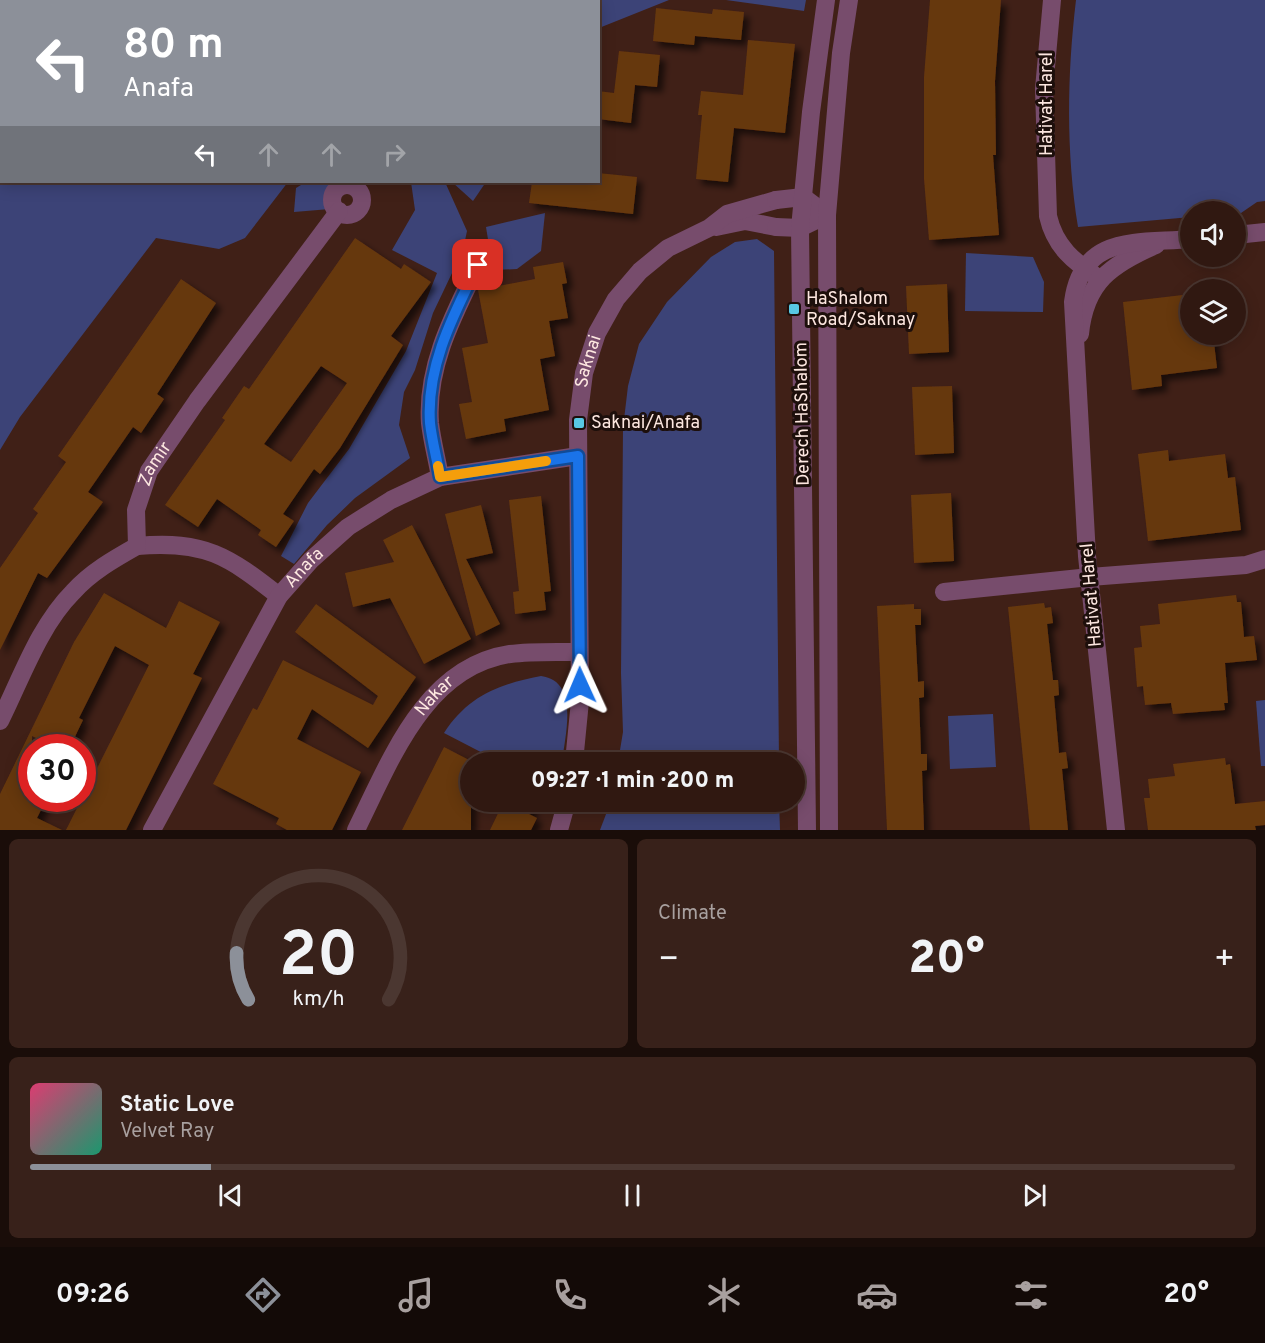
<!DOCTYPE html>
<meta charset="utf-8">
<style>
body{margin:0;font-family:Overpass,sans-serif;background:#38211a;color:#f1f3f6;height:100vh;display:flex;flex-direction:column;font-size:22px;white-space:nowrap}
*{box-sizing:border-box;margin:0}
p{font-size:20px;color:#a8a09f}
.icon{flex:none;width:33px;height:33px;fill:none;stroke:currentColor;stroke-width:2;stroke-linecap:round;stroke-linejoin:round}
.map{position:relative;height:830px;overflow:hidden}
.side{display:flex;flex-direction:column;gap:9px;padding:9px;background:#1a0d09;flex:1}
.side>*{flex:none}
.banner{position:absolute;left:0px;top:0px;width:600px;height:183px;box-shadow:0 3px 15px #0003,0 0 0 2px #4b3731;background:#8c9099;color:#fff;overflow:hidden}
.tools{position:absolute;left:1180px;top:201px;display:grid;gap:12px}
.tools a{display:grid;place-items:center;width:66px;height:66px;border-radius:50%;background:#301811;box-shadow:0 3px 15px #0003,0 0 0 2px #4b3731;font-size:30px}
.speed{position:absolute;left:18px;top:734px;display:flex;gap:12px;font-size:30px;font-weight:700;text-align:center}
.speed>*{display:grid;place-content:center;width:78px;height:78px;border-radius:50%;background:#301811;box-shadow:0 3px 15px #0003,0 0 0 2px #4b3731;line-height:1}
.speed .limit{border:9px solid #d22;background:#fff;color:#111}
.pin{position:absolute;display:grid;place-items:center;width:51px;height:51px;color:#fff;margin:-26px;border-radius:12px;box-shadow:0 3px 9px #0006}
.me{position:absolute;width:66px;margin:-33px;rotate:359deg;stroke-linejoin:round;filter:drop-shadow(0 0 4px #0008)}
.turn{display:flex;align-items:center;gap:21px;height:126px;padding:0 24px;font-size:27px}
.turn .icon{width:78px;height:78px;stroke-width:2.5}
.turn b{display:block;font-size:42px;line-height:51px}
.lanes{display:flex;align-items:center;height:57px;padding:0 24px;background:#0003;justify-content:center;gap:30px;direction:ltr}
.lanes .off{opacity:.35}
.big{font-size:45px;font-weight:800;line-height:1.1}
.side .widget{flex:1;display:flex;flex-direction:column;justify-content:center;gap:9px;min-width:0;padding:0 21px;border-radius:9px;background:#38211a}
.side .dial{align-items:center;gap:0}
.dial svg{height:156px;overflow:visible;fill:none;stroke:#4b3731;stroke-width:7;stroke-linecap:round;text-anchor:middle}
.dial text{fill:#f1f3f6;stroke:none}
.song{display:flex;align-items:center;gap:18px}
.cover{width:72px;height:72px;border-radius:9px;background:linear-gradient(135deg,hsl(340 70% 55%),hsl(160 70% 35%))}
.played{height:6px;border-radius:3px;background:linear-gradient(90deg,#8c9099 15%,#4b3731 15%)}
.keys{display:flex;justify-content:space-around;direction:ltr}
.heat{display:flex;justify-content:space-between;align-items:center;font-size:33px;direction:ltr}
.side .tiles{flex:1;display:grid;gap:9px;grid-template-columns:1fr 1fr}
.widget:last-child{grid-column:span 2}
.trip{position:absolute;left:460px;top:752px;width:345px;height:60px;border-radius:30px;background:#301811;box-shadow:0 3px 15px #0003,0 0 0 2px #4b3731;font-weight:800;line-height:60px;text-align:center}
.tabs{display:flex;height:96px;justify-content:space-around;align-items:center;background:#130a07;color:#a8a09f}
.tabs .icon{width:42px;height:42px}
.tabs .active{color:#8c9099}
.tabs b{font-size:27px;color:#f1f3f6}
.map>svg:first-child{display:block}
.green{fill:#3c4377}
.building{fill:#66370e;fill-rule:evenodd;filter:url(#shadow)}
.lines{fill:none;stroke-linecap:round;stroke-linejoin:round}
.minor{stroke:#774c6c;stroke-width:18}
.tertiary{stroke:#774c6c;stroke-width:18}
.route-casing{stroke:#114b97;stroke-width:15}
.route{stroke:#1a73e8;stroke-width:10}
.slow{stroke:#f59e0b;stroke-width:10}
.poi-dot{fill:#58c8e4;stroke:#1d0f0b;stroke-width:2}
.labels{text-anchor:middle;dominant-baseline:central;stroke-width:6;stroke-linejoin:round;paint-order:stroke}
.street-label{font-size:18px;fill:#fde7e0;stroke:#1d0f0b}
.poi-label{font-size:18px;fill:#fde7e0;stroke:#1d0f0b;text-anchor:start}
</style>
<div class="map">
<svg width="1265" height="830" viewBox="0 0 1265 830">
<defs>
<filter id="shadow"><feDropShadow dx="5.5" dy="5.5" stdDeviation="3" flood-color="#0009"/></filter>
</defs>
<rect width="100%" height="100%" fill="#402017"/>
<g class="green">
<polygon points="0,0 669,0 599,28 598,2 2,2 2,182 288,182 245,238 219,249 156,238 20,417 0,450"/>
<polygon points="726,0 806,0 804,11"/>
<path d="M1076,0H1265V201L1257,202L1241,213L1191,212V217L1078,227C1066,152 1067,75 1076,0Z"/>
<polygon points="306,182 335,183 330,209 294,212 296,188"/>
<polygon points="411,182 445,182 467,231 463,250 433,313 415,370 404,392 399,425 410,458 355,498 327,525 294,564 281,556 308,503 349,449 406,351 437,273 392,250 415,210"/>
<polygon points="452,182 486,182 473,201"/>
<polygon points="545,213 541,251 517,269 493,270 486,227"/>
<polygon points="757,239 774,251 779,762 618,762 623,732 621,673 623,428 628,386 639,344 667,302 711,257 735,242"/>
<polygon points="966,253 1033,257 1044,282 1043,312 965,311"/>
<path d="M541,676C580,681 565,735 562,762H500L444,733C468,696 499,684 541,676Z"/>
<polygon points="1265,700 1265,766 1261,766 1256,701"/>
<polygon points="993,714 996,767 950,769 948,716"/>
<polygon points="611,801 779,801 780,830 600,830"/>
</g>
<g class="building">
<polygon points="930,0 1001,0 995,81 996,155 993,155 999,235 929,240 924,179 924,77"/>
<polygon points="656,8 712,14 713,9 744,12 741,40 695,36 694,45 653,41"/>
<polygon points="748,40 795,44 785,133 734,128 728,182 696,179 702,115 698,115 701,91 743,95"/>
<polygon points="619,51 660,55 657,87 635,85 631,123 598,119 598,91 614,93"/>
<polygon points="598,173 637,177 633,214 529,203 532,182 598,182"/>
<path d="M355,238L401,269L404,264L431,282L391,336L403,345L340,448L320,474L314,469L283,514L294,521L276,547L258,535L261,530L217,499L198,527L165,505L225,420L222,418L244,386L249,389ZM321,366L347,383L291,462L264,444Z"/>
<polygon points="563,262 567,283 562,284 568,318 549,321 555,356 540,359 549,410 504,419 506,431 466,439 459,404 472,402 462,348 488,343 478,290 535,279 533,267"/>
<polygon points="181,279 216,303 157,394 164,399 141,433 133,427 88,492 103,502 47,578 38,573 0,650 0,568 38,513 33,509 66,462 58,456"/>
<polygon points="947,284 949,352 909,354 906,286"/>
<polygon points="1191,294 1191,334 1213,334 1217,368 1161,375 1162,386 1132,390 1123,302"/>
<polygon points="952,386 954,453 915,455 912,387"/>
<polygon points="1168,450 1169,461 1225,454 1228,478 1235,477 1241,530 1148,541 1138,454"/>
<polygon points="951,493 954,561 914,563 911,495"/>
<polygon points="541,496 551,591 544,592 546,610 515,614 513,592 519,591 509,500"/>
<polygon points="481,505 493,553 466,559 500,624 476,636 445,514"/>
<polygon points="412,525 471,639 424,664 390,598 353,607 345,573 394,562 383,540"/>
<polygon points="104,593 166,628 179,601 220,622 193,674 202,678 126,830 66,830 149,665 115,646 79,718 83,720 70,747 55,747 32,736 32,798 47,798 37,818 62,830 0,830 0,794 74,642"/>
<polygon points="1236,595 1237,602 1241,602 1244,637 1254,636 1257,660 1225,663 1228,703 1224,703 1225,710 1173,714 1171,703 1145,705 1143,686 1137,687 1134,648 1142,647 1140,626 1160,624 1158,604"/>
<polygon points="1044,603 1045,608 1051,607 1053,623 1047,624 1053,680 1058,680 1059,695 1054,696 1059,753 1066,752 1068,768 1062,769 1068,830 1030,830 1028,809 1008,607"/>
<polygon points="316,604 416,677 368,748 312,709 297,739 361,772 332,830 287,830 276,824 279,818 213,784 253,708 257,710 283,660 373,705 378,696 295,632"/>
<polygon points="914,604 914,609 921,609 921,625 915,625 918,682 924,681 924,697 919,698 921,754 927,754 927,770 922,771 924,830 887,830 877,606"/>
<polygon points="444,747 471,761 471,830 402,830"/>
<polygon points="1225,758 1226,765 1230,764 1235,804 1265,801 1265,825 1255,826 1256,830 1148,830 1144,798 1150,798 1148,779 1175,776 1173,764"/>
<polygon points="504,801 535,801 529,814 537,818 531,830 490,830"/>
</g>
<g class="lines">
<g class="minor">
<path d="M1052,0L1044,89L1048,216C1055,247 1074,262 1100,279"/>
<circle cx="347" cy="200" r="15"/>
<polyline points="716,227 745,221 776,227"/>
<polyline points="1236,235 1265,232"/>
<path d="M1080,334C1085,282 1112,264 1156,245"/>
<path d="M440,477C437,459 432,441 430,423C426,366 454,314 478,265"/>
<path d="M137,546C205,540 228,556 279,596"/>
<polyline points="944,592 1090,577 1246,565 1265,559"/>
<path id="s1" d="M0,721C21,679 39,626 73,592C91,572 114,559 137,546L136,510L149,471L197,401L339,211"/>
<path id="s2" d="M574,762L580,701L578,420L584,373L597,333L616,299L640,271L668,248L709,228L727,214L776,200"/>
<path id="s3" d="M152,830L279,596L311,560L348,527L391,500L440,477L578,456"/>
<path id="s4" d="M356,830C390,762 424,667 510,654C532,651 557,652 579,652"/>
<polyline points="559,830 567,801"/>
<path d="M1116,830L1087,556L1073,302C1082,233 1139,244 1191,239"/>
</g>
<g class="tertiary">
<polyline points="776,200 803,197 827,215 800,228 776,227"/>
<polyline points="807,830 800,228 811,112 826,0"/>
<polyline points="829,830 827,215 841,53 849,0"/>
</g>
</g>
<g class="lines">
<defs>
<path id="route" d="M478,265C454,314 426,366 430,423C432,441 437,459 440,477L578,456L580,685"/>
</defs>
<use href="#route" class="route-casing"/>
<use href="#route" class="route"/>
<polyline class="slow" points="438,466 440,477 546,461"/>
</g>
<g class="poi-dot">
<rect x="788" y="303" width="12" height="12" rx="3"/>
<rect x="573" y="417" width="12" height="12" rx="3"/>
</g>
<g class="labels">
<g class="street-label">
<text transform="translate(1047 104) rotate(-90)">Hativat Harel</text>
<text stroke="none"><textPath href="#s2" startOffset="402">Saknai</textPath></text>
<text transform="translate(803 414) rotate(-91)">Derech HaShalom</text>
<text stroke="none"><textPath href="#s1" startOffset="314">Zamir</textPath></text>
<text stroke="none"><textPath href="#s3" startOffset="304">Anafa</textPath></text>
<text transform="translate(1092 595) rotate(-95)">Hativat Harel</text>
<text stroke="none"><textPath href="#s4" startOffset="156">Nakar</textPath></text>
</g>
<g class="poi-label">
<text x="806" y="299">HaShalom<tspan x="806" dy="21">Road/Saknay</tspan></text>
<text x="591" y="423">Saknai/Anafa</text>
</g>
</g>
</svg>
<div class="tools">
<a><svg class="icon" aria-label="sound" viewBox="0 0 24 24"><path d="M4 9h4l5-4v14l-5-4H4zM17 9q2 3 0 6"/></svg></a>
<a><svg class="icon" aria-label="layers" viewBox="0 0 24 24"><path d="M12 4l9 5-9 5-9-5zM3 14l9 5 9-5"/></svg></a>
</div>
<div class="speed"><div class="limit">30</div></div>
<div class="pin" style="left:478px;top:265px;background:#d93025"><svg class="icon" aria-label="arrive" viewBox="0 0 24 24"><path d="M6 21V4h12l-3 4 3 4H6"/></svg></div>
<svg class="me" style="left:580px;top:685px" viewBox="-20 -20 40 40"><path d="M0-17L14 15 0 8-14 15z" fill="#1a73e8" stroke="#fff" stroke-width="4"/></svg>
<div class="trip">09:27 · 1 min · 200 m</div>
<div class="banner">
<div class="turn"><svg class="icon" aria-label="left" viewBox="0 0 24 24"><path d="M17 20v-9H6M10 6l-5 5 5 5"/></svg><div><b>80 m</b>Anafa</div></div>
<div class="lanes"><svg class="icon" aria-label="left" viewBox="0 0 24 24"><path d="M17 20v-9H6M10 6l-5 5 5 5"/></svg><svg class="icon off" aria-label="ahead" viewBox="0 0 24 24"><path d="M12 20V5M6 11l6-6 6 6"/></svg><svg class="icon off" aria-label="ahead" viewBox="0 0 24 24"><path d="M12 20V5M6 11l6-6 6 6"/></svg><svg class="icon off" aria-label="right" viewBox="0 0 24 24"><path d="M7 20v-9h11M14 6l5 5-5 5"/></svg></div>
</div>
</div>
<section class="side">
<div class="tiles">
<div class="widget dial"><svg viewBox="0 0 100 80">
<path d="M14 69A42 42 0 1 1 86 69"/>
<path d="M14 69A42 42 0 0 1 8 45" stroke="#8c9099"/>
<text x="50" y="56" font-size="32" font-weight="700">20</text>
<text x="50" y="72" font-size="11">km/h</text>
</svg></div>
<div class="widget"><p>Climate</p>
<div class="heat"><a>−</a><b class="big">20°</b><a>+</a></div>
</div>
<div class="widget">
<div class="song"><i class="cover"></i><div><b>Static Love</b><p>Velvet Ray</p></div></div>
<div class="played"></div>
<div class="keys"><svg class="icon" aria-label="previous" viewBox="0 0 24 24"><path d="M18 5L8 12l10 7zM5 5v14"/></svg><svg class="icon" aria-label="pause" viewBox="0 0 24 24"><path d="M8 5v14M16 5v14"/></svg><svg class="icon" aria-label="next" viewBox="0 0 24 24"><path d="M6 5l10 7-10 7zM19 5v14"/></svg></div>
</div>
</div>
</section>
<nav class="tabs">
<b>09:26</b>
<svg class="icon active" aria-label="directions" viewBox="0 0 24 24"><path d="M12 3l9 9-9 9-9-9zM9 14v-3h6M13 9l2 2-2 2"/></svg>
<svg class="icon" aria-label="music" viewBox="0 0 24 24"><path d="M9 18V5l10-2v13"/><circle cx="6" cy="18" r="3"/><circle cx="16" cy="16" r="3"/></svg>
<svg class="icon" aria-label="phone" viewBox="0 0 24 24"><path d="M5 4h4l2 5-3 2q2 4 5 5l2-3 5 2v4C11 20 4 13 5 4z"/></svg>
<svg class="icon" aria-label="climate" viewBox="0 0 24 24"><path d="M12 3v18M4 7l16 10M4 17L20 7"/></svg>
<svg class="icon" aria-label="car" viewBox="0 0 24 24"><path d="M5 17H2v-5l4-1 3-4h7l3 4 3 1v5h-3M9 17h6M6 11h13"/><circle cx="7" cy="17" r="2"/><circle cx="17" cy="17" r="2"/></svg>
<svg class="icon" aria-label="filters" viewBox="0 0 24 24"><path d="M4 7h16M4 17h16"/><circle cx="9" cy="7" r="2"/><circle cx="15" cy="17" r="2"/></svg>
<b>20°</b>
</nav>
